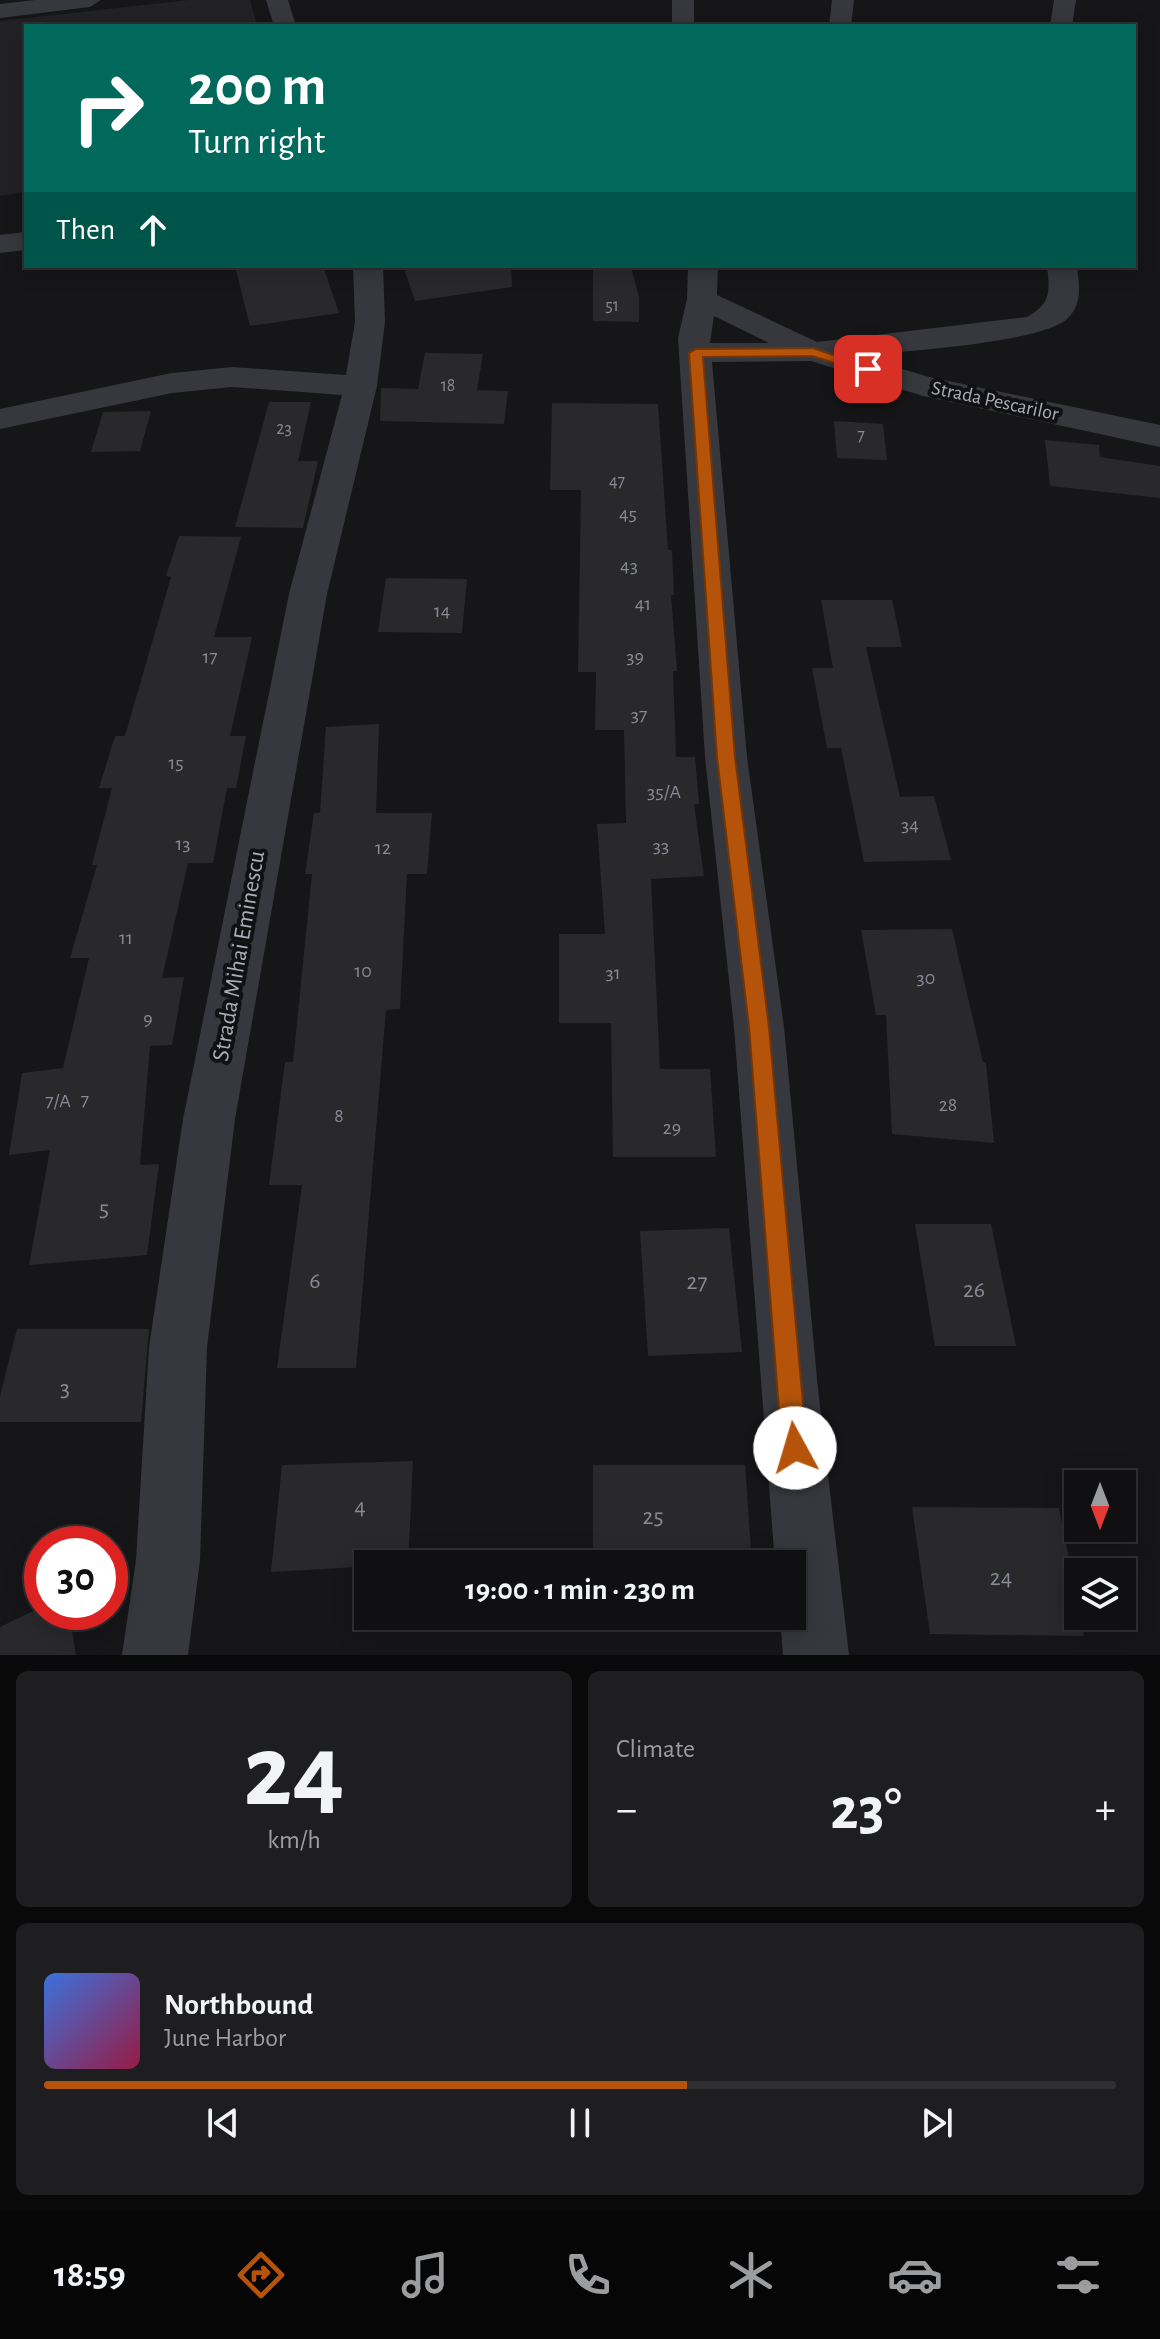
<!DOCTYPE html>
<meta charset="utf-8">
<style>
body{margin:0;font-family:"Alegreya Sans",sans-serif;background:#1e1e20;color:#f1f3f6;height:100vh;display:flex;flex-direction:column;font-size:30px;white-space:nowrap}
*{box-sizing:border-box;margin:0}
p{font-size:26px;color:#9c9d9f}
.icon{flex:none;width:44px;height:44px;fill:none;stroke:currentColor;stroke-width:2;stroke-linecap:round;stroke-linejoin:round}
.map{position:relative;height:1655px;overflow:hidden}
.drawer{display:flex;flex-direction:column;gap:16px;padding:16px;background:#09090a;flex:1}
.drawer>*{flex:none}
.hud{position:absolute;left:24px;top:24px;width:1112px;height:244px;border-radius:0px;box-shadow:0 4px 20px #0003,0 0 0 2px #303032;background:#00695c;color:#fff;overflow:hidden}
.needle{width:52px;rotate:180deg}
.tools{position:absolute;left:1064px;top:1470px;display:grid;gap:16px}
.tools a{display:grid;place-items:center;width:72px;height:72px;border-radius:0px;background:#101012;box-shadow:0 4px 20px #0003,0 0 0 2px #303032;font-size:40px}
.speed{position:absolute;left:24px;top:1526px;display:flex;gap:16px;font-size:40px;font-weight:700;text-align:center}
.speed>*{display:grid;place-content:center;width:104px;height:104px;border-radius:50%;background:#101012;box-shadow:0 4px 20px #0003,0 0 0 2px #303032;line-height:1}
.speed .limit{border:12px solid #d22;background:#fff;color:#111}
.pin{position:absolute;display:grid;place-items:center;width:68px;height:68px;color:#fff;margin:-34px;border-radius:16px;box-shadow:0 4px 12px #0006}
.me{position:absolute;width:88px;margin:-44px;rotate:354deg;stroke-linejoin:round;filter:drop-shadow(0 0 6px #0008)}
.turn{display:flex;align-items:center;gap:28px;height:168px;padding:0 32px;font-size:36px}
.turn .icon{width:104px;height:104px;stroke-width:2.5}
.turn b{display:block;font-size:56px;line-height:68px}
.then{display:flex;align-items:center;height:76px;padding:0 32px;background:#0003;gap:16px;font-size:30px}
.big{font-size:60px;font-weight:700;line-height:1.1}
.drawer .widget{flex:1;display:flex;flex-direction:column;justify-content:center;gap:12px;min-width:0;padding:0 28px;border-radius:12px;background:#1e1e20}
.drawer .dial{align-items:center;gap:0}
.dial b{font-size:104px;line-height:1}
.song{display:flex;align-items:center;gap:24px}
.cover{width:96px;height:96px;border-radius:12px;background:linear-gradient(135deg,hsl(220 70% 55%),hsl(340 70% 35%))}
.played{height:8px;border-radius:4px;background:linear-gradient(90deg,#b45309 60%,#303032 60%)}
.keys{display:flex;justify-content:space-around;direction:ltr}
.heat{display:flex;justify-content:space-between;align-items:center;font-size:44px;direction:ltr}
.drawer .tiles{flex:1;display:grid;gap:16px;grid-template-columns:1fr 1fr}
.widget:last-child{grid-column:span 2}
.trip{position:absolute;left:354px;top:1550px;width:452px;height:80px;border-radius:0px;background:#101012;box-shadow:0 4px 20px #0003,0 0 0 2px #303032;font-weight:700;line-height:80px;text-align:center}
.dock{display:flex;height:128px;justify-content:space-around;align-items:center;background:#060607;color:#9c9d9f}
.dock .icon{width:56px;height:56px}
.dock .on{color:#b45309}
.dock b{font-size:36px;color:#f1f3f6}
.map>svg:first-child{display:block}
.built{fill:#222225}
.building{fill:#29292c}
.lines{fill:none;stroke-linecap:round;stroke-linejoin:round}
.minor{fill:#37383d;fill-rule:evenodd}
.route{fill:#b45309;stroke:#753606;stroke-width:2}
.labels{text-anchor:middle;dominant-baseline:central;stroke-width:8;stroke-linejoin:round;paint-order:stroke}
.far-number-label{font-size:18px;fill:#888b94}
.far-street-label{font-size:20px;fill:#a8adb8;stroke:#111113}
.number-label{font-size:20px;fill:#888b94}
.street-label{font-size:24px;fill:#a8adb8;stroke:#111113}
.near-number-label{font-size:24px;fill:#888b94}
</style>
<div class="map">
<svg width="1160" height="1655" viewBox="0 0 1160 1655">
<rect width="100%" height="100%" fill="#161618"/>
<polygon class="built" points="189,0 250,0 257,26 26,26 26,192 0,196 0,21"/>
<g class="building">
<polygon points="235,266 323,266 339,313 250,326"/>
<polygon points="403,266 511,266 512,287 415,301"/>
<polygon points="593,266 631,266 639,297 639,322 593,321"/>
<polygon points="425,353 483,354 477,390 508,391 504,424 380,421 381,388 418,389"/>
<polygon points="269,402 311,402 298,461 318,461 303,528 235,527"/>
<polygon points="552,403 658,404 668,550 672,550 674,595 671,595 677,671 673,671 676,757 695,757 699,804 694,804 704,876 651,879 660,1069 710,1069 716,1157 613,1157 611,1023 559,1023 559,934 605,934 597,824 626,823 624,730 595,730 596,672 578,672 581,490 550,490"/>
<polygon points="151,411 140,451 91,452 103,412"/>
<polygon points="834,421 883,424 887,460 837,458"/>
<polygon points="1045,440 1099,445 1100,457 1160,466 1160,498 1050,486"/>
<polygon points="179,536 241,537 214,637 252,637 230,736 246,736 236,788 227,788 213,863 188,863 162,978 184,977 172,1045 150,1046 140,1165 159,1164 147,1255 29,1265 50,1150 9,1155 22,1073 63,1068 89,958 70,958 97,865 92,865 112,788 99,788 115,736 125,736 171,577 166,576"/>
<polygon points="386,578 467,579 462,633 378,632"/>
<polygon points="821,600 892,600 902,647 866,647 900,797 934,796 951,860 864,862 841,748 827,748 812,668 833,668"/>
<polygon points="379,724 376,813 432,813 427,874 407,874 400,1009 386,1010 356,1368 277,1368 302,1185 269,1185 285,1062 293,1062 312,874 305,874 314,813 320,813 326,727"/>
<polygon points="952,929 983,1062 986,1063 994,1143 892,1134 886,1015 876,1015 861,930"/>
<polygon points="915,1224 991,1224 1016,1346 935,1346"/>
<polygon points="729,1228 742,1352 648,1356 640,1231"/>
<polygon points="17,1329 149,1329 141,1422 0,1422 0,1396"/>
<polygon points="413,1461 408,1564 271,1572 282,1465"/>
<polygon points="593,1465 745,1465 752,1564 593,1564"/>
<polygon points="912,1507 1059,1508 1084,1636 930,1634"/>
<polygon points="31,1612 69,1612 76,1655 0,1655 0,1627"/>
</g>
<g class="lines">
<g class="minor">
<polygon points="35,0 101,0 90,7 0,18 0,4"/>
<polygon points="266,0 288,0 296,26 274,26"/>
<rect x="672" y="0" width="22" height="26"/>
<polygon points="832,0 854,0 851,26 829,26"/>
<polygon points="1054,0 1076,0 1072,26 1050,26"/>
<polygon points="26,232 26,250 0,253 0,235"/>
<polygon points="353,266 383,266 385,322 377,386 327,594 235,1119 207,1347 200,1560 188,1655 122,1655 136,1560 149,1347 183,1119 289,594 342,395 232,387 172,393 0,429 0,409 172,373 232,367 346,375 355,322"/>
<path d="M688,266H718L717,295L817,342L1027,317C1051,304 1050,291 1047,266H1077C1079,283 1083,304 1068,318C1044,343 900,351 859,356L929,377L1160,425V447L923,396L811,361L712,362L747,757L784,1027L818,1389L849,1655H783L780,1616H792V1564H775L734,1027L705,757L678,338L687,299ZM714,316L769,343H710Z"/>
</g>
</g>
<polygon class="route" points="813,348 874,369 868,373 812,356 703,357 735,757 769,1027 807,1448 804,1457 795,1461 786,1457 782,1448 749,1027 717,757 689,353 696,349"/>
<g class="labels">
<g class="far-number-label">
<text x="612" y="306">51</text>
<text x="448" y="386">18</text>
<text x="284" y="429">23</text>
<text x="861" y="436">7</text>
<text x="617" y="482">47</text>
</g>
<g class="far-street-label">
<text transform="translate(995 401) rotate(12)">Strada Pescarilor</text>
</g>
<g class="number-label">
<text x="628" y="514">45</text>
<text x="629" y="566">43</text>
<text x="643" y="604">41</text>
<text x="442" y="611">14</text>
<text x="210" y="657">17</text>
<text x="635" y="657">39</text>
<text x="639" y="715">37</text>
<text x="176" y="763">15</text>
<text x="664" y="792">35/A</text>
<text x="910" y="825">34</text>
<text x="183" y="844">13</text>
<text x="661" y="846">33</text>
<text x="383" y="848">12</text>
<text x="126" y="938">11</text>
<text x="363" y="971">10</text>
<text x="613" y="973">31</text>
<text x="926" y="978">30</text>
<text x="148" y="1019">9</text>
<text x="85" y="1100">7</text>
<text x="58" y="1101">7/A</text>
<text x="948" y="1105">28</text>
<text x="339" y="1116">8</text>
<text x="672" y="1128">29</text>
</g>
<g class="street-label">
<text transform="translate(239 956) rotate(-80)">Strada Mihai Eminescu</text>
</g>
<g class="near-number-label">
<text x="104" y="1209">5</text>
<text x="315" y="1281">6</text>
<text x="697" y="1282">27</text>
<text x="974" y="1290">26</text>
<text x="65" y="1389">3</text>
<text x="360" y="1507">4</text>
<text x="653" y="1517">25</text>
<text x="1001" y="1578">24</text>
</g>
</g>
</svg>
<div class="tools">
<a><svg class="needle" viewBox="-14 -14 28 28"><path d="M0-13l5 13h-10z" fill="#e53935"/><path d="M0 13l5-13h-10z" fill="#9c9d9f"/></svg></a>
<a><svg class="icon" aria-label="layers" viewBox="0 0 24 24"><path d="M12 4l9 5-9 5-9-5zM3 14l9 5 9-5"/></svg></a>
</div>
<div class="speed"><div class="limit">30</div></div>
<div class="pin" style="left:868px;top:369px;background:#d93025"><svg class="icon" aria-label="arrive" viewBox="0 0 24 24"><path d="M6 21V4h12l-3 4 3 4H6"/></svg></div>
<svg class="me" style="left:795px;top:1448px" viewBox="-20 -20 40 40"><circle r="19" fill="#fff"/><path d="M0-13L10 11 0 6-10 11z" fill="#b45309"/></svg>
<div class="trip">19:00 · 1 min · 230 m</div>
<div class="hud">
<div class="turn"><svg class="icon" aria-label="right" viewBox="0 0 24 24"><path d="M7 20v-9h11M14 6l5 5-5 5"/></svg><div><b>200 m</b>Turn right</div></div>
<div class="then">Then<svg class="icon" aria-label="ahead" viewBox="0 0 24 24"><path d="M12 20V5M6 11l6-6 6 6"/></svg></div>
</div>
</div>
<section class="drawer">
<div class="tiles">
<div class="widget dial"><b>24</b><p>km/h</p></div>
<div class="widget"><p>Climate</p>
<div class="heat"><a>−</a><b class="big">23°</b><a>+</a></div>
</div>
<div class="widget">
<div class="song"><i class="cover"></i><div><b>Northbound</b><p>June Harbor</p></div></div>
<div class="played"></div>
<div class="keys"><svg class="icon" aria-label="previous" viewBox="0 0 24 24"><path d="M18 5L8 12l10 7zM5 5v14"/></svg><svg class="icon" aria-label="pause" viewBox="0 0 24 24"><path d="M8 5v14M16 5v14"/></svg><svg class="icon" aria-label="next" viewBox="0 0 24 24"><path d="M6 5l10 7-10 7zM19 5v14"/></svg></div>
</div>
</div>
</section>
<nav class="dock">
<b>18:59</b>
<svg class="icon on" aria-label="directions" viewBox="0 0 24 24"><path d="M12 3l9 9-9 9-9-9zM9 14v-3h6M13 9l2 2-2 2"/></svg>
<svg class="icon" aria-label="music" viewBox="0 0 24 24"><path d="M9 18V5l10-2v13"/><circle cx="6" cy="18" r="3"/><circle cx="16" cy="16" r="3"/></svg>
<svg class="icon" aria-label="phone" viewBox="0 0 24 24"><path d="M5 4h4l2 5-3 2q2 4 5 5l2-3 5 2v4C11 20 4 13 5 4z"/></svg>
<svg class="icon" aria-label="climate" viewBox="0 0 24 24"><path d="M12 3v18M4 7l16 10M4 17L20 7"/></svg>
<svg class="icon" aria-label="car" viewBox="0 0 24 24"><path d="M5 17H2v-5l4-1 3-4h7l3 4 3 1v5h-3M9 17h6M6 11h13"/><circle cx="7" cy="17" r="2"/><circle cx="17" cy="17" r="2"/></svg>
<svg class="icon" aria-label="filters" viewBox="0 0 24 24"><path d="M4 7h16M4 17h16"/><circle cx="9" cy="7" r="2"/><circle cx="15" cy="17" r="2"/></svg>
</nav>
